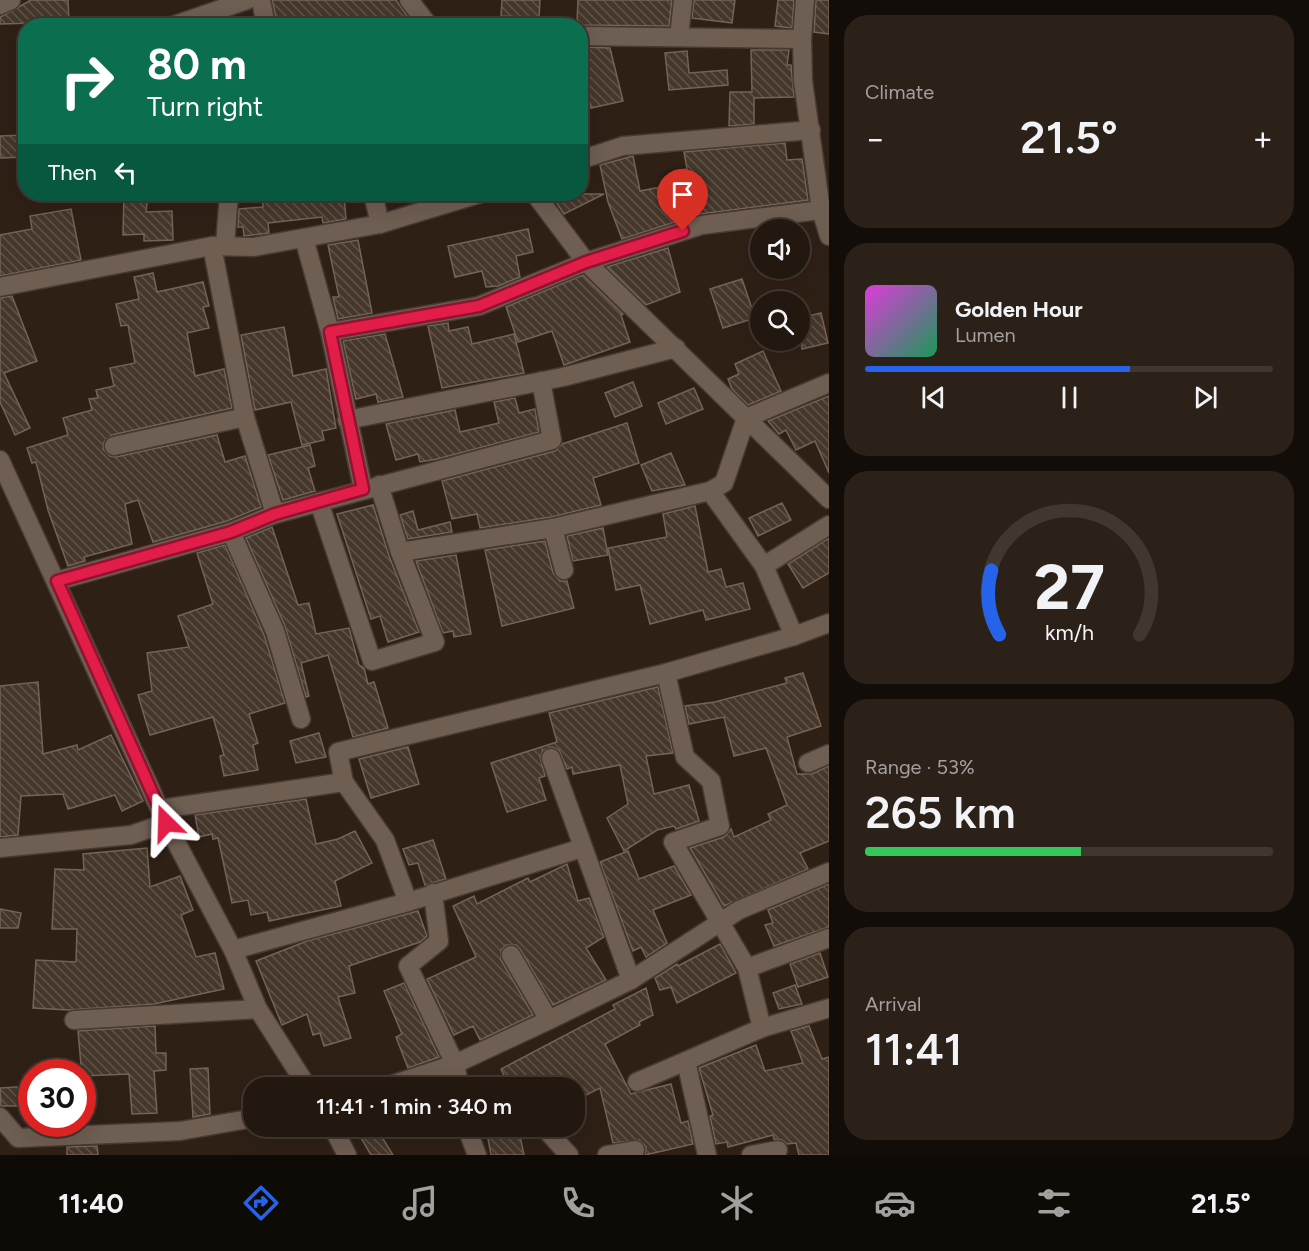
<!DOCTYPE html>
<meta charset="utf-8">
<style>
body{margin:0;font-family:Figtree,sans-serif;background:#2b2119;color:#f1f3f6;height:100vh;display:flex;flex-direction:column;font-size:22px;white-space:nowrap}
*{box-sizing:border-box;margin:0}
p{font-size:20px;color:#a3a09f}
.icon{flex:none;width:33px;height:33px;fill:none;stroke:currentColor;stroke-width:2;stroke-linecap:round;stroke-linejoin:round}
.map{position:relative;flex:1;overflow:hidden}
.drawer{display:flex;flex-direction:column;gap:15px;padding:15px;background:#130d09;width:480px}
.drawer>*{flex:none}
.hud{position:absolute;left:18px;top:18px;width:570px;height:183px;border-radius:24px;box-shadow:0 6px 24px #0002,0 0 0 2px #403730;background:#0b6e4f;color:#fff;overflow:hidden}
.controls{position:absolute;left:750px;top:219px;display:grid;gap:12px}
.controls a{display:grid;place-items:center;width:60px;height:60px;border-radius:50%;background:#231810;box-shadow:0 6px 24px #0002,0 0 0 2px #403730;font-size:30px}
.speed{position:absolute;left:18px;top:1059px;display:flex;gap:12px;font-size:30px;font-weight:700;text-align:center}
.speed>*{display:grid;place-content:center;width:78px;height:78px;border-radius:50%;background:#231810;box-shadow:0 6px 24px #0002,0 0 0 2px #403730;line-height:1}
.speed .limit{border:9px solid #d22;background:#fff;color:#111}
.pin{position:absolute;display:grid;place-items:center;width:51px;height:51px;color:#fff;margin:-62px -26px;border-radius:50% 50% 50% 0;rotate:-45deg;box-shadow:0 0 6px #0007}
.pin .icon{rotate:45deg}
.me{position:absolute;width:66px;margin:-33px;rotate:338deg;stroke-linejoin:round;filter:drop-shadow(0 0 4px #0008)}
.turn{display:flex;align-items:center;gap:21px;height:126px;padding:0 30px;font-size:27px}
.turn .icon{width:78px;height:78px;stroke-width:2.5}
.turn b{display:block;font-size:42px;line-height:51px}
.then{display:flex;align-items:center;height:57px;padding:0 30px;background:#0003;gap:12px;font-size:22px}
.big{font-size:45px;font-weight:600;line-height:1.1}
.drawer .tile{flex:1;display:flex;flex-direction:column;justify-content:center;gap:9px;min-width:0;padding:0 21px;border-radius:24px;background:#2b2119}
.drawer .dial{align-items:center;gap:0}
.dial svg{height:156px;overflow:visible;fill:none;stroke:#403730;stroke-width:7;stroke-linecap:round;text-anchor:middle}
.dial text{fill:#f1f3f6;stroke:none}
.song{display:flex;align-items:center;gap:18px}
.cover{width:72px;height:72px;border-radius:9px;background:linear-gradient(135deg,hsl(300 70% 55%),hsl(150 70% 35%))}
.played{height:6px;border-radius:3px;background:linear-gradient(90deg,#2563eb 65%,#403730 65%)}
.keys{display:flex;justify-content:space-around;direction:ltr}
.heat{display:flex;justify-content:space-between;align-items:center;font-size:33px;direction:ltr}
.charge{height:9px;border-radius:4px;background:linear-gradient(90deg,#34c759 53%,#403730 0)}
.trip{position:absolute;left:243px;top:1077px;width:342px;height:60px;border-radius:24px;background:#231810;box-shadow:0 6px 24px #0002,0 0 0 2px #403730;font-weight:600;line-height:60px;text-align:center}
.tab-bar{display:flex;height:96px;justify-content:space-around;align-items:center;background:#0e0a06;color:#a3a09f}
.tab-bar .icon{width:42px;height:42px}
.tab-bar .current{color:#2563eb}
.tab-bar b{font-size:27px;color:#f1f3f6}
main{display:flex;flex:1;min-height:0}
.map>svg:first-child{display:block}
.building{fill:url(#building-back-hatch);stroke:#746356;stroke-width:1.5}
.lines{fill:none;stroke-linecap:round;stroke-linejoin:round}
.minor-casing{stroke:#463a33;stroke-width:21}
.minor{stroke:#6f5e52;stroke-width:18}
.route-casing{stroke:#92132f;stroke-width:15}
.route{stroke:#e11d48;stroke-width:10}
</style>
<main>
<div class="map">
<svg width="829" height="1155" viewBox="0 0 829 1155">
<defs>
<pattern id="building-back-hatch" width="6" height="6" patternUnits="userSpaceOnUse" patternTransform="scale(1.5)"><rect width="6" height="6" fill="#46372b"/><path d="M-1 5l2 2M0 0l6 6M5-1l2 2" fill="none" stroke="#605349"/></pattern>
</defs>
<rect width="100%" height="100%" fill="#2f2016"/>
<g class="building">
<polygon points="31,0 68,0 69,22 0,24 0,17"/>
<polygon points="272,0 396,0 414,26 278,26"/>
<polygon points="502,0 540,0 539,18 501,16"/>
<polygon points="578,0 672,0 669,26 580,25 577,22"/>
<polygon points="694,0 735,0 732,23 692,18"/>
<polygon points="778,0 794,0 792,28 775,26"/>
<polygon points="816,0 829,0 829,34 814,32"/>
<polygon points="580,47 610,48 623,101 591,108 580,61"/>
<polygon points="751,50 789,50 787,65 791,65 794,97 754,98 754,124 729,126 730,92 752,92"/>
<polygon points="687,51 689,73 727,70 728,85 669,90 665,53"/>
<polygon points="26,135 26,157 0,158 0,136"/>
<polygon points="785,143 787,160 802,159 808,200 700,214 622,239 608,202 600,165 633,156 640,191 676,184 674,171 687,169 684,152"/>
<polygon points="124,194 148,194 146,212 172,211 173,240 144,241 144,234 123,235"/>
<polygon points="262,194 344,194 346,219 323,223 322,217 268,223 269,233 244,236 243,227 238,227 239,209 263,207"/>
<polygon points="551,194 604,194 564,214"/>
<polygon points="71,209 81,260 0,276 0,235 32,229 30,216"/>
<polygon points="528,229 533,252 516,256 520,277 498,286 486,287 482,271 455,277 448,246"/>
<polygon points="358,240 372,313 338,319 333,297 339,297 328,245"/>
<polygon points="668,248 680,292 646,305 607,267"/>
<polygon points="153,273 157,292 203,282 209,306 203,307 209,328 187,333 195,376 224,369 232,408 112,435 104,442 103,449 110,456 116,457 217,435 225,462 245,456 261,507 227,521 153,542 138,500 125,504 132,544 84,557 85,561 68,566 48,510 36,462 32,463 27,448 68,435 63,418 92,410 89,399 98,398 96,390 114,386 110,368 135,363 128,325 121,326 116,304 139,299 134,277"/>
<polygon points="583,275 623,314 621,315 630,342 564,365 552,331 518,342 506,307"/>
<polygon points="742,279 755,318 723,328 710,289"/>
<polygon points="12,296 37,361 4,373 30,428 15,435 0,402 0,298"/>
<polygon points="821,313 828,343 802,349 800,318"/>
<polygon points="448,323 449,331 468,327 472,344 514,334 524,373 442,388 428,326"/>
<polygon points="284,327 293,376 326,369 336,428 322,431 324,440 302,445 291,402 255,410 241,335"/>
<polygon points="385,334 403,397 378,402 376,394 356,399 343,341"/>
<polygon points="763,351 781,391 748,405 732,389 728,379 739,374 735,364"/>
<polygon points="633,382 642,406 615,417 605,393"/>
<polygon points="694,388 703,409 666,424 658,403"/>
<polygon points="829,396 829,473 815,441 796,450 786,430 779,434 768,421"/>
<polygon points="515,398 519,413 535,409 539,432 437,459 420,462 418,454 396,460 386,424 455,410 460,432 499,423 494,402"/>
<polygon points="627,423 639,463 593,478 601,505 551,517 480,528 477,514 452,519 442,481 555,451 562,444"/>
<polygon points="310,445 315,466 308,468 315,491 283,500 268,455"/>
<polygon points="671,453 685,485 652,491 641,465"/>
<polygon points="782,503 791,520 758,536 749,518"/>
<polygon points="373,505 389,556 419,632 388,642 380,616 371,619 337,514"/>
<polygon points="695,506 708,572 721,569 726,587 743,583 750,609 706,620 703,610 650,624 640,585 616,590 608,548 667,537 663,514"/>
<polygon points="413,511 418,530 450,522 452,532 408,539 400,515"/>
<polygon points="272,527 298,605 309,603 316,634 349,628 359,665 364,668 368,684 374,682 388,728 353,737 328,655 301,663 309,696 306,697 285,626 246,538"/>
<polygon points="603,528 608,555 573,561 567,536"/>
<polygon points="829,538 829,573 803,588 788,564"/>
<polygon points="545,541 553,573 560,581 567,581 574,608 502,626 485,550"/>
<polygon points="225,545 264,635 285,703 249,714 258,743 253,745 258,770 224,776 220,756 224,755 213,717 150,735 138,695 152,691 147,653 189,647 178,616 213,604 197,553"/>
<polygon points="456,555 471,634 454,637 453,631 443,633 416,561"/>
<polygon points="803,673 821,726 787,737 797,774 812,774 829,766 829,841 800,853 808,869 724,906 690,848 724,837 731,829 734,837 771,820 768,814 787,805 766,748 734,756 724,717 689,724 685,706 715,702 787,683 785,678"/>
<polygon points="38,682 43,754 77,745 78,750 111,735 143,801 122,811 115,795 68,809 63,794 21,796 18,835 0,837 0,686"/>
<polygon points="658,687 673,753 646,756 654,794 689,785 699,821 676,829 674,826 657,830 624,851 607,818 628,804 620,765 573,774 572,767 567,769 559,750 552,747 543,750 540,757 545,776 539,778 546,800 507,812 491,763 557,742 549,713"/>
<polygon points="319,733 326,757 296,763 290,741"/>
<polygon points="408,747 419,784 371,798 359,759"/>
<polygon points="306,799 316,844 338,839 355,831 372,863 335,881 341,906 269,921 267,912 251,915 248,900 232,903 218,838 213,839 212,834 199,837 195,815"/>
<polygon points="433,840 446,879 425,885 418,863 409,865 403,849"/>
<polygon points="147,848 150,887 180,876 193,910 181,915 196,957 215,953 224,989 154,1004 69,1010 33,1008 36,960 76,962 77,929 52,929 55,869 84,870 83,854"/>
<polygon points="628,851 639,879 674,866 691,895 653,910 667,943 646,957 641,947 633,951 600,862"/>
<polygon points="567,864 578,901 589,898 604,937 586,948 606,980 553,1005 520,949 516,945 506,945 501,950 501,960 533,1015 480,1040 473,1026 454,1035 427,979 476,957 453,906 474,896 477,904 528,878 530,882"/>
<polygon points="829,884 829,927 774,946 765,925 773,923 768,910"/>
<polygon points="0,909 21,913 18,928 0,928"/>
<polygon points="418,911 427,936 420,942 349,966 355,993 338,997 351,1038 324,1046 320,1033 313,1035 307,1014 282,1025 256,961 307,941"/>
<polygon points="720,944 736,973 677,1003 671,987 660,990 655,978 677,964 678,966"/>
<polygon points="820,953 828,977 798,987 790,964"/>
<polygon points="404,983 439,1057 408,1068 396,1037 402,1034 384,991"/>
<polygon points="795,985 802,1004 779,1009 773,993"/>
<polygon points="646,988 653,1015 639,1022 640,1025 605,1044 631,1094 671,1084 681,1123 688,1121 693,1144 645,1155 646,1147 639,1140 613,1143 600,1088 582,1097 577,1088 510,1088 501,1069 615,1009 613,1005"/>
<polygon points="155,1026 156,1053 166,1053 166,1070 154,1071 157,1113 132,1114 129,1074 82,1076 78,1031"/>
<polygon points="809,1026 822,1059 829,1057 829,1155 799,1155 796,1143 787,1144 782,1140 774,1139 773,1135 728,1147 727,1142 716,1144 710,1116 713,1115 699,1068 756,1045 765,1071 803,1063 791,1031"/>
<polygon points="208,1068 210,1114 193,1117 190,1069"/>
<polygon points="32,1086 32,1106 1,1106 0,1088"/>
<polygon points="354,1126 375,1126 393,1155 371,1155"/>
<polygon points="489,1126 518,1126 524,1155 491,1155 487,1133 492,1132"/>
<polygon points="97,1146 98,1155 67,1155 67,1147"/>
</g>
<g class="lines">
<defs>
<g id="minor">
<polyline points="261,0 266,26"/>
<polyline points="409,0 429,26"/>
<polyline points="805,0 802,39 803,81 821,210 829,236"/>
<polyline points="0,5 11,0"/>
<polyline points="172,26 247,0"/>
<polyline points="580,36 802,39"/>
<polyline points="679,37 683,0"/>
<polyline points="580,160 623,146 811,130"/>
<polyline points="373,194 380,224"/>
<polyline points="535,194 586,262 829,499"/>
<polyline points="304,238 330,332 363,489"/>
<polyline points="225,245 229,194"/>
<polyline points="212,246 245,417 275,514"/>
<polyline points="0,287 212,246 254,247 380,224 479,194"/>
<polyline points="330,332 479,306 586,262 702,225 829,209"/>
<polyline points="347,420 563,377 676,348"/>
<polyline points="114,446 245,417"/>
<polyline points="0,460 166,823 233,950 258,1009 308,1088"/>
<polyline points="319,502 372,661 435,642 400,552 379,485"/>
<polyline points="231,532 275,631 301,719"/>
<polyline points="400,552 553,528"/>
<polyline points="764,566 829,525"/>
<polyline points="564,570 553,528 710,491"/>
<polyline points="57,581 231,532 275,514 552,440 541,381"/>
<polyline points="794,636 764,566 710,491 724,483 746,418 829,383"/>
<polyline points="666,673 685,757 711,781 720,826 673,842 747,968"/>
<polyline points="551,758 631,980"/>
<polyline points="808,763 829,754"/>
<polyline points="161,809 344,782"/>
<polyline points="0,848 131,835 166,823"/>
<polyline points="433,893 439,941 408,966 455,1064 460,1088"/>
<polyline points="408,902 385,840 344,782 338,752 666,673 794,636 829,623"/>
<polyline points="233,950 408,902 582,848"/>
<polyline points="511,955 549,1020"/>
<polyline points="74,1020 258,1009"/>
<polyline points="762,1028 747,968 829,938"/>
<polyline points="637,1082 686,1061"/>
<polyline points="382,1088 455,1064 549,1020 631,980 739,910 829,872"/>
<polyline points="0,1117 18,1138 180,1131 254,1118"/>
<polyline points="332,1126 347,1155"/>
<polyline points="466,1126 477,1155"/>
<polyline points="549,1133 569,1155"/>
<polyline points="607,1155 635,1150"/>
<polyline points="707,1155 686,1061 762,1028 829,1008"/>
<polyline points="751,1155 778,1150"/>
</g>
</defs>
<use href="#minor" class="minor-casing"/>
<use href="#minor" class="minor"/>
</g>
<g class="lines">
<defs>
<polyline id="route" points="166,823 57,581 231,532 275,514 363,489 330,332 479,306 586,262 683,231"/>
</defs>
<use href="#route" class="route-casing"/>
<use href="#route" class="route"/>
</g>
</svg>
<div class="controls">
<a><svg class="icon" aria-label="sound" viewBox="0 0 24 24"><path d="M4 9h4l5-4v14l-5-4H4zM17 9q2 3 0 6"/></svg></a>
<a><svg class="icon" aria-label="search" viewBox="0 0 24 24"><circle cx="10" cy="10" r="6"/><path d="M15 15l6 6"/></svg></a>
</div>
<div class="speed"><div class="limit">30</div></div>
<div class="pin" style="left:683px;top:231px;background:#d93025"><svg class="icon" aria-label="arrive" viewBox="0 0 24 24"><path d="M6 21V4h12l-3 4 3 4H6"/></svg></div>
<svg class="me" style="left:166px;top:823px" viewBox="-20 -20 40 40"><path d="M0-17L14 15 0 8-14 15z" fill="#e11d48" stroke="#fff" stroke-width="4"/></svg>
<div class="trip">11:41 · 1 min · 340 m</div>
<div class="hud">
<div class="turn"><svg class="icon" aria-label="right" viewBox="0 0 24 24"><path d="M7 20v-9h11M14 6l5 5-5 5"/></svg><div><b>80 m</b>Turn right</div></div>
<div class="then">Then<svg class="icon" aria-label="left" viewBox="0 0 24 24"><path d="M17 20v-9H6M10 6l-5 5 5 5"/></svg></div>
</div>
</div>
<section class="drawer">
<div class="tile"><p>Climate</p>
<div class="heat"><a>−</a><b class="big">21.5°</b><a>+</a></div>
</div>
<div class="tile">
<div class="song"><i class="cover"></i><div><b>Golden Hour</b><p>Lumen</p></div></div>
<div class="played"></div>
<div class="keys"><svg class="icon" aria-label="previous" viewBox="0 0 24 24"><path d="M18 5L8 12l10 7zM5 5v14"/></svg><svg class="icon" aria-label="pause" viewBox="0 0 24 24"><path d="M8 5v14M16 5v14"/></svg><svg class="icon" aria-label="next" viewBox="0 0 24 24"><path d="M6 5l10 7-10 7zM19 5v14"/></svg></div>
</div>
<div class="tile dial"><svg viewBox="0 0 100 80">
<path d="M14 69A42 42 0 1 1 86 69"/>
<path d="M14 69A42 42 0 0 1 10 36" stroke="#2563eb"/>
<text x="50" y="56" font-size="32" font-weight="700">27</text>
<text x="50" y="72" font-size="11">km/h</text>
</svg></div>
<div class="tile"><p>Range · 53%</p><b class="big">265 km</b><div class="charge"></div></div>
<div class="tile"><p>Arrival</p><b class="big">11:41</b></div>
</section>
</main>
<nav class="tab-bar">
<b>11:40</b>
<svg class="icon current" aria-label="directions" viewBox="0 0 24 24"><path d="M12 3l9 9-9 9-9-9zM9 14v-3h6M13 9l2 2-2 2"/></svg>
<svg class="icon" aria-label="music" viewBox="0 0 24 24"><path d="M9 18V5l10-2v13"/><circle cx="6" cy="18" r="3"/><circle cx="16" cy="16" r="3"/></svg>
<svg class="icon" aria-label="phone" viewBox="0 0 24 24"><path d="M5 4h4l2 5-3 2q2 4 5 5l2-3 5 2v4C11 20 4 13 5 4z"/></svg>
<svg class="icon" aria-label="climate" viewBox="0 0 24 24"><path d="M12 3v18M4 7l16 10M4 17L20 7"/></svg>
<svg class="icon" aria-label="car" viewBox="0 0 24 24"><path d="M5 17H2v-5l4-1 3-4h7l3 4 3 1v5h-3M9 17h6M6 11h13"/><circle cx="7" cy="17" r="2"/><circle cx="17" cy="17" r="2"/></svg>
<svg class="icon" aria-label="filters" viewBox="0 0 24 24"><path d="M4 7h16M4 17h16"/><circle cx="9" cy="7" r="2"/><circle cx="15" cy="17" r="2"/></svg>
<b>21.5°</b>
</nav>
